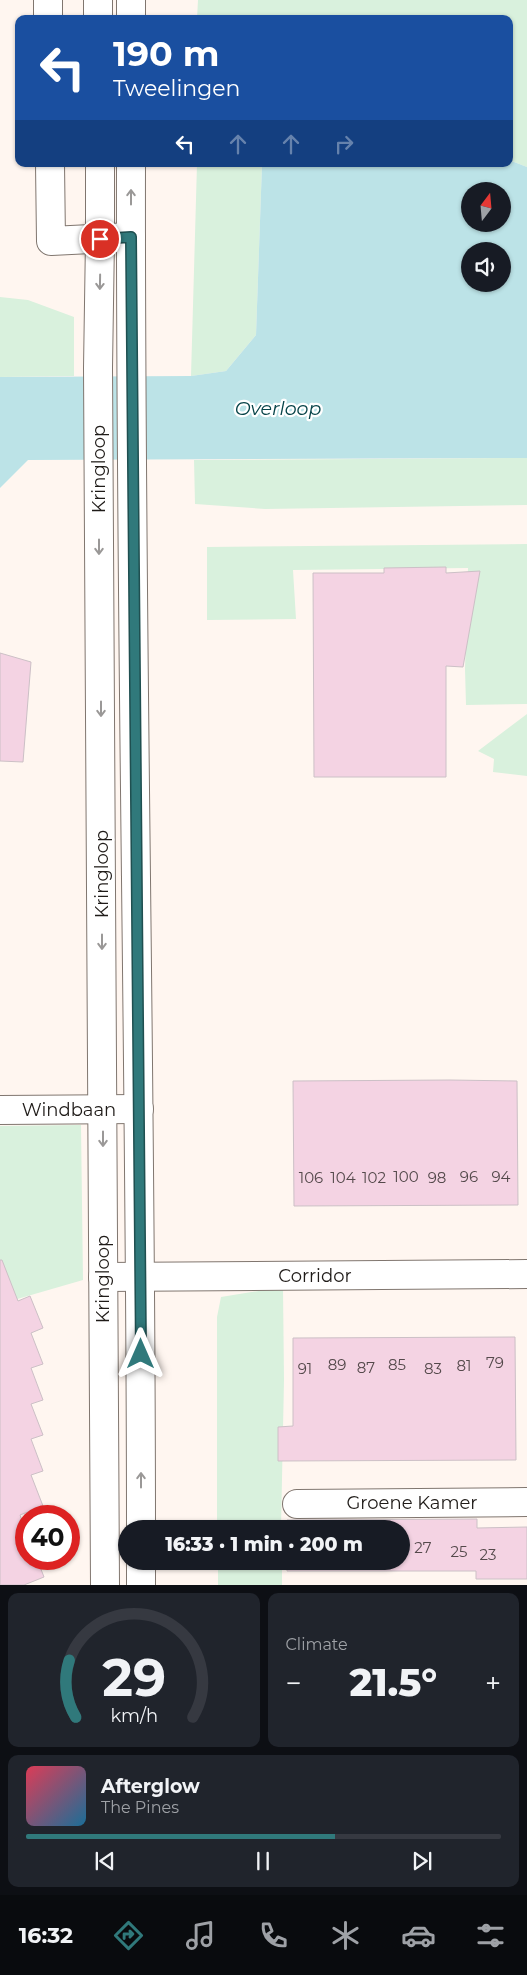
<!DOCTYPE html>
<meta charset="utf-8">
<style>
body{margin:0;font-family:Montserrat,sans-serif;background:#20242c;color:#f1f3f6;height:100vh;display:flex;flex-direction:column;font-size:19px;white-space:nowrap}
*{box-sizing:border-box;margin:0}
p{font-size:16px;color:#9ea1a6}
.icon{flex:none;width:28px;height:28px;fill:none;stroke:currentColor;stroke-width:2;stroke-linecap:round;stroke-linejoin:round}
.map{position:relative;height:1585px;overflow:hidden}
.details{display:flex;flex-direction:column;gap:8px;padding:8px;background:#0d0f14;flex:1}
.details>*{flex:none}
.hud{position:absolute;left:15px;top:15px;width:498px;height:152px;border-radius:10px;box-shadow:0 1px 4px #0004;background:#1a4fa0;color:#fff;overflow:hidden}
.needle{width:32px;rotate:16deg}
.buttons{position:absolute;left:461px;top:182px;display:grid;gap:10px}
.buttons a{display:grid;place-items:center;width:50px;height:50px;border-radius:50%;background:#171b24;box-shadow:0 1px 4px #0004;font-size:25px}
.speed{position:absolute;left:15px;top:1505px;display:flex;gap:10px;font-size:25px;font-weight:700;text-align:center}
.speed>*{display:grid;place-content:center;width:65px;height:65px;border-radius:50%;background:#171b24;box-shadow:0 1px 4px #0004;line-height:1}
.speed .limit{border:8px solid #d22;background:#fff;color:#111}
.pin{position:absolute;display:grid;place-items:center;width:42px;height:42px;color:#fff;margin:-21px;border:2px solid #fff;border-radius:50%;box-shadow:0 1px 5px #0007}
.me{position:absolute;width:55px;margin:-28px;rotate:0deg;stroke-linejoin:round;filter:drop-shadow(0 0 4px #0008)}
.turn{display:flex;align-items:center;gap:18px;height:105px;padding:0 15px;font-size:22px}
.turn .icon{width:65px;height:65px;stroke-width:2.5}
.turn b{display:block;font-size:35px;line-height:42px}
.lanes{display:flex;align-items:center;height:48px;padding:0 15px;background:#0003;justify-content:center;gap:25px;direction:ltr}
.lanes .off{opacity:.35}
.big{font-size:38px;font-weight:800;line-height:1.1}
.details .widget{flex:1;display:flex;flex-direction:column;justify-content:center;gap:8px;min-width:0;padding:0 18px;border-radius:10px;background:#20242c}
.details .dial{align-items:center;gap:0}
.dial svg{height:130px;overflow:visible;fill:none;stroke:#363941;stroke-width:7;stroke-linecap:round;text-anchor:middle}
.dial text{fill:#f1f3f6;stroke:none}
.song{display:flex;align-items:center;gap:15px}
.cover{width:60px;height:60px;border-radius:8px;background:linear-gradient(135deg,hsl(350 70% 55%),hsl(200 70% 35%))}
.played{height:5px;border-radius:2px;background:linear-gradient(90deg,#30797b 65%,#363941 65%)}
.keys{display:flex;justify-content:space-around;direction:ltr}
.heat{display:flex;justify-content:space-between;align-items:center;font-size:28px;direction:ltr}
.details .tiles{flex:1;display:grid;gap:8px;grid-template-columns:1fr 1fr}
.widget:last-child{grid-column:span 2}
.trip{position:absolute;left:118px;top:1520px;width:292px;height:50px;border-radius:25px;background:#171b24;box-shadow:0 1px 4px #0004;font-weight:800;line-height:50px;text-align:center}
.tabs{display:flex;height:80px;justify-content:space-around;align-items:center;background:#090b0e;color:#9ea1a6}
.tabs .icon{width:35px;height:35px}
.tabs .current{color:#30797b}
.tabs b{font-size:22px;color:#f1f3f6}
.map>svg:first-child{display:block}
.green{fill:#d9f1dd}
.water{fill:#bce3e7;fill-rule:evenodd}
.building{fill:#f4d3e3;stroke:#ccc0c6}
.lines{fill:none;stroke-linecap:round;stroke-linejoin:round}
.street-casing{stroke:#80766f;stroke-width:30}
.secondary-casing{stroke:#80766f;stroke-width:30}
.street{stroke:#fff;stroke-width:28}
.secondary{stroke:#fff;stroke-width:28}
.oneway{stroke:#9a9897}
.route-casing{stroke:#1f4f50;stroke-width:12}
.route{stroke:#30797b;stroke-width:9}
.labels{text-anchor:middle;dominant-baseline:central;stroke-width:4.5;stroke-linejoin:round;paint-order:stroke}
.number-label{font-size:15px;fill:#54494b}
.street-label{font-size:18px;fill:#1f1b18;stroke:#fff}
.water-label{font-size:19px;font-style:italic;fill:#074449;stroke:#fff}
</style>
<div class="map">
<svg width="527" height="1585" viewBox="0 0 527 1585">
<rect width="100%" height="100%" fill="#fff6f0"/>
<g class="green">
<polygon points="198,0 527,0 527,167 509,160 509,19 197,19"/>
<polygon points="197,164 262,164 256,335 226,371 191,376"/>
<polygon points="0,297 28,300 74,317 74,376 0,377"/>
<polygon points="527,458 527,505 265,509 195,504 194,460"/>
<polygon points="527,544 527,704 466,705 465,669 468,568 293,570 296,619 207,620 207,547"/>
<polygon points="527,714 527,776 493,772 494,759 478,751"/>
<polygon points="81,1125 83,1280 0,1304 0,1126"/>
<polygon points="283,1287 284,1380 281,1529 217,1529 217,1317 221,1297"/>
<rect x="218" y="1561" width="64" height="24"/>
</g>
<path class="water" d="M509,160L527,167V458L28,460L0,488V377L191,376L226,371L256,335L262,164H509ZM470,191H502V224H470ZM470,251H502V284H470Z"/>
<g class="building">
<polygon points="446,567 446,573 480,571 463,667 446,666 446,777 314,777 313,573 384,573 384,568"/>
<polygon points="0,653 31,662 23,762 0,761"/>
<polygon points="450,1080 517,1081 518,1205 294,1206 293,1081"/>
<polygon points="0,1260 2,1260 18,1301 30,1296 43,1328 31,1333 43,1364 31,1368 43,1400 31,1404 43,1435 31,1439 43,1471 31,1475 43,1506 20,1515 26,1532 26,1559 37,1559 44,1577 24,1585 0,1585"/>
<polygon points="515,1337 516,1460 278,1461 278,1427 293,1426 293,1338"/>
<polygon points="477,1519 477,1528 527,1527 527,1579 476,1579 476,1571 287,1571 287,1561 401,1561 401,1529 287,1529 287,1520"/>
</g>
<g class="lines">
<defs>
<g id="street">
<polyline points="48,0 48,19"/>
<polyline points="50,164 51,241 131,237"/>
<polyline points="0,1110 139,1109"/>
<polyline points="103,1277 527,1274"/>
<polyline points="297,1504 527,1502"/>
</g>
<g id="secondary">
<polyline points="98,0 98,19"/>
<polyline points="131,19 131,0"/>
<polyline points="100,164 100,239 98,368 105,1585"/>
<path d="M131,164C130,619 141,1074 141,1529"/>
<polyline points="141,1561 141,1585"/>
</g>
</defs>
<use href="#street" class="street-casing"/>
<use href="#secondary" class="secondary-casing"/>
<use href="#street" class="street"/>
<use href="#secondary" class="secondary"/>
</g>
<defs><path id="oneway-shaft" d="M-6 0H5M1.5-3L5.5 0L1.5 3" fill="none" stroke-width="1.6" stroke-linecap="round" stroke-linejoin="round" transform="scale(1.25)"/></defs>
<g class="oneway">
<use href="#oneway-shaft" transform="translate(131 197) rotate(-90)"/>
<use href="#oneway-shaft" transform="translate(100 282) rotate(91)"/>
<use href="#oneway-shaft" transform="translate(99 547) rotate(90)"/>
<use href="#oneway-shaft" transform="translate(101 709) rotate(90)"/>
<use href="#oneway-shaft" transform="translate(102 942) rotate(90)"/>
<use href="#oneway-shaft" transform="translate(103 1139) rotate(90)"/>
<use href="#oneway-shaft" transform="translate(141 1480) rotate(-90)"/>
</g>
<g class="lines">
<defs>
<polyline id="route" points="100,239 131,237 141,1354"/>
</defs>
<use href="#route" class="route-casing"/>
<use href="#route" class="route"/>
</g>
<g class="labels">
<g class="number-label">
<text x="406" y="1176">100</text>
<text x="469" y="1176">96</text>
<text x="501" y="1176">94</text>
<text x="311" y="1177">106</text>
<text x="343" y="1177">104</text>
<text x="374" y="1177">102</text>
<text x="437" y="1177">98</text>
<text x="495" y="1362">79</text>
<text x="337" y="1364">89</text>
<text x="397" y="1364">85</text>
<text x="464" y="1365">81</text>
<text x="366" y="1367">87</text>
<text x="305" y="1368">91</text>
<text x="433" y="1368">83</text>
<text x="423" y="1547">27</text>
<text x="459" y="1551">25</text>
<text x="488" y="1554">23</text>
</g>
<g class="street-label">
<text transform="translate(99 469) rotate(-90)">Kringloop</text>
<text transform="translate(102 874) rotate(-90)">Kringloop</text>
<text x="69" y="1110">Windbaan</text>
<text x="315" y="1276">Corridor</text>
<text transform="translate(103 1279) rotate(-90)">Kringloop</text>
<text x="412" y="1503">Groene Kamer</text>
</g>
<g class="water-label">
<text x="278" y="408">Overloop</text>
</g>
</g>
</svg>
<div class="buttons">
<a><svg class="needle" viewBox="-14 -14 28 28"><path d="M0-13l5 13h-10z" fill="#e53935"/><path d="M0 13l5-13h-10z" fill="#9ea1a6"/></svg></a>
<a><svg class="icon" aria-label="sound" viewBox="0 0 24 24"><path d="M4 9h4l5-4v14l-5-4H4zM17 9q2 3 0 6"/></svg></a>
</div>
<div class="speed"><div class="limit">40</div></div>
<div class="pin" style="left:100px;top:239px;background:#d93025"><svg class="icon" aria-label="arrive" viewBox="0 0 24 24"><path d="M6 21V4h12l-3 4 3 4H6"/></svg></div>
<svg class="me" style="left:141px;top:1354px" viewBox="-20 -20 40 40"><path d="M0-17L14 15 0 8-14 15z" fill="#30797b" stroke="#fff" stroke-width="4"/></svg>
<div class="trip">16:33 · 1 min · 200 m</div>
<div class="hud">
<div class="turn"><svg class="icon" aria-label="left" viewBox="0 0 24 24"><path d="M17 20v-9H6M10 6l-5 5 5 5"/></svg><div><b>190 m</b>Tweelingen</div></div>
<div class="lanes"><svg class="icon" aria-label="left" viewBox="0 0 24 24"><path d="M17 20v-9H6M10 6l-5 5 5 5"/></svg><svg class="icon off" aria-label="ahead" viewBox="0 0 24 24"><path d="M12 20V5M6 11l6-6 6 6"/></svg><svg class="icon off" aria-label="ahead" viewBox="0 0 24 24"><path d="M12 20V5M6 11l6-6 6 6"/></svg><svg class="icon off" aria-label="right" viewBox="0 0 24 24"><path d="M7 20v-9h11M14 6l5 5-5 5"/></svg></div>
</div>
</div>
<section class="details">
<div class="tiles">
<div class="widget dial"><svg viewBox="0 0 100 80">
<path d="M14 69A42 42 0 1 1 86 69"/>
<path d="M14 69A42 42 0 0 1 10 34" stroke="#30797b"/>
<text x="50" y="56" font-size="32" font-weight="700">29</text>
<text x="50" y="72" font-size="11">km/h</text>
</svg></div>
<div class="widget"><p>Climate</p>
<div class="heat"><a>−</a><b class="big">21.5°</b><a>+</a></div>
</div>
<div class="widget">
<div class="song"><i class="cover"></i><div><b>Afterglow</b><p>The Pines</p></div></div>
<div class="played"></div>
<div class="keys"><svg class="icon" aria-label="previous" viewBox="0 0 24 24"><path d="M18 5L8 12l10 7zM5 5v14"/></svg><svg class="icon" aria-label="pause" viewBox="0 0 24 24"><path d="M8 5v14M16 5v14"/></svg><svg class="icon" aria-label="next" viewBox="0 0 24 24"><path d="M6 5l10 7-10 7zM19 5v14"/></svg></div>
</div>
</div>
</section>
<nav class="tabs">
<b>16:32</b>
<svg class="icon current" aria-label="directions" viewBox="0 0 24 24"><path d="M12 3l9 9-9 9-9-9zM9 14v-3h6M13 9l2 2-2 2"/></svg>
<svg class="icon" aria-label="music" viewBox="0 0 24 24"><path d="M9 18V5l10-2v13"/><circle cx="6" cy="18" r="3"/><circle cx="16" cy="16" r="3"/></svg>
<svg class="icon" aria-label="phone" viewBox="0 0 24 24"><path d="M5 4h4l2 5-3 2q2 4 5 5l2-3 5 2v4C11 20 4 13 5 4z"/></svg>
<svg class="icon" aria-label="climate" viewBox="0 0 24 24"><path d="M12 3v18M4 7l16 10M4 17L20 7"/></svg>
<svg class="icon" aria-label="car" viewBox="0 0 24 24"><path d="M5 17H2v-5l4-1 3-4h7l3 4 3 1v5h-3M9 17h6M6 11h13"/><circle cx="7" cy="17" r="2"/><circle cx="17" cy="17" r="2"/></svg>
<svg class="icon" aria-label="filters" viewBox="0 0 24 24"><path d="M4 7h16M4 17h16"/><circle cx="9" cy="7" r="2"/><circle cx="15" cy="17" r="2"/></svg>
</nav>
